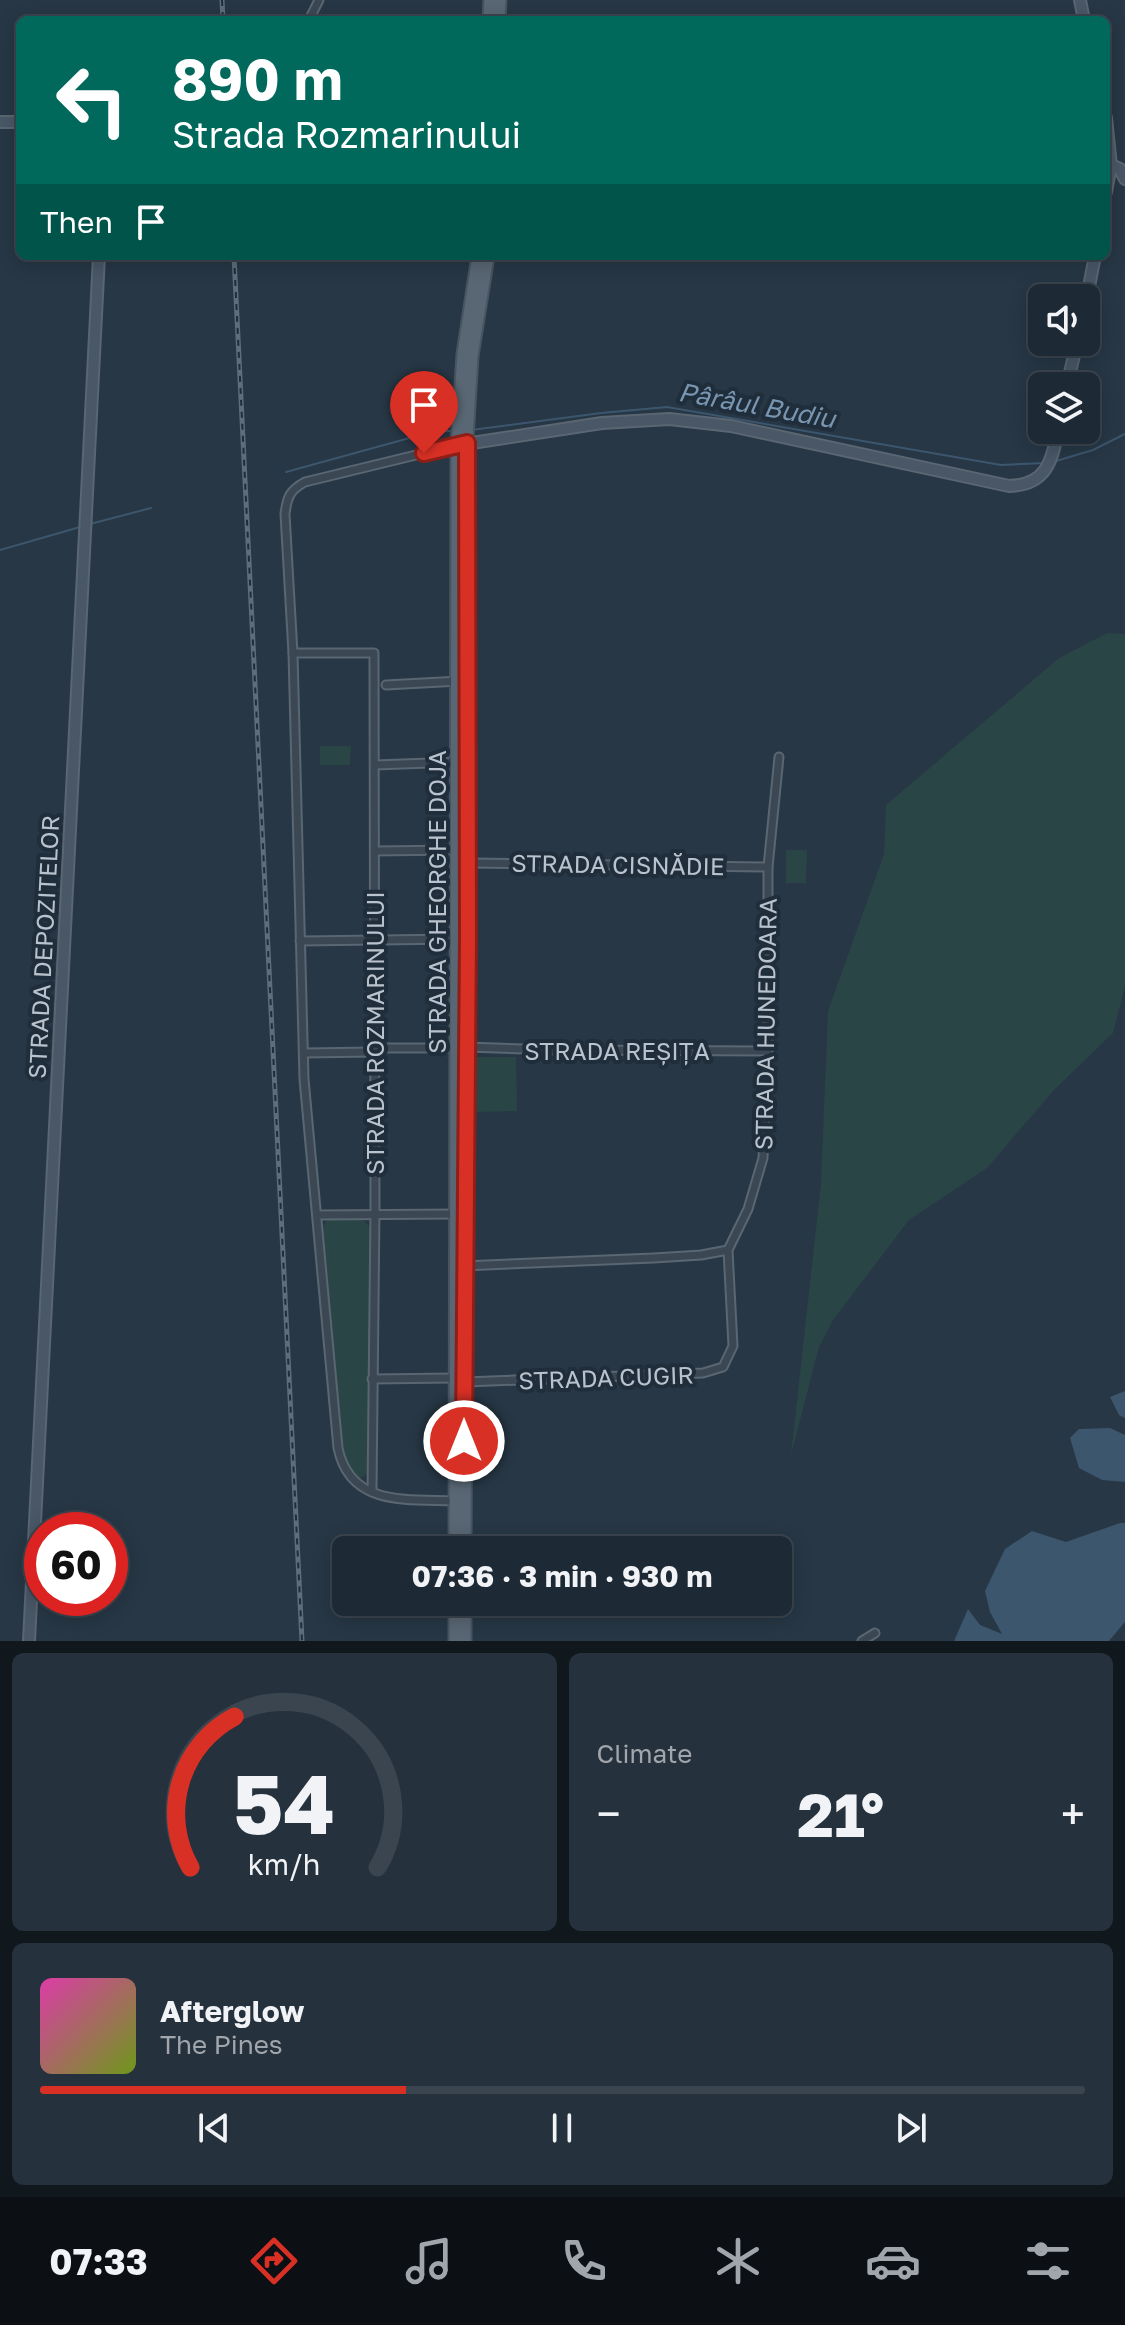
<!DOCTYPE html>
<meta charset="utf-8">
<style>
body{margin:0;font-family:"Golos Text",sans-serif;background:#25313c;color:#f1f3f6;height:100vh;display:flex;flex-direction:column;font-size:30px;white-space:nowrap}
*{box-sizing:border-box;margin:0}
p{font-size:26px;color:#a0a6ac}
.icon{flex:none;width:44px;height:44px;fill:none;stroke:currentColor;stroke-width:2;stroke-linecap:round;stroke-linejoin:round}
.map{position:relative;height:1641px;overflow:hidden}
.panel{display:flex;flex-direction:column;gap:12px;padding:12px;background:#10171d;flex:1}
.panel>*{flex:none}
.top-card{position:absolute;left:16px;top:16px;width:1094px;height:244px;border-radius:12px;box-shadow:0 4px 20px #0003,0 0 0 2px #3b454f;background:#00695c;color:#fff;overflow:hidden}
.buttons{position:absolute;left:1028px;top:284px;display:grid;gap:16px}
.buttons a{display:grid;place-items:center;width:72px;height:72px;border-radius:12px;background:#1d2934;box-shadow:0 4px 20px #0003,0 0 0 2px #3b454f;font-size:40px}
.speed{position:absolute;left:24px;top:1512px;display:flex;gap:16px;font-size:40px;font-weight:700;text-align:center}
.speed>*{display:grid;place-content:center;width:104px;height:104px;border-radius:50%;background:#1d2934;box-shadow:0 4px 20px #0003,0 0 0 2px #3b454f;line-height:1}
.speed .limit{border:12px solid #d22;background:#fff;color:#111}
.pin{position:absolute;display:grid;place-items:center;width:68px;height:68px;color:#fff;margin:-82px -34px;border-radius:50% 50% 50% 0;rotate:-45deg;box-shadow:0 0 8px #0007}
.pin .icon{rotate:45deg}
.me{position:absolute;width:88px;margin:-44px;rotate:0deg;stroke-linejoin:round;filter:drop-shadow(0 0 6px #0008)}
.turn{display:flex;align-items:center;gap:28px;height:168px;padding:0 24px;font-size:36px}
.turn .icon{width:104px;height:104px;stroke-width:2.5}
.turn b{display:block;font-size:56px;line-height:68px}
.then{display:flex;align-items:center;height:76px;padding:0 24px;background:#0003;gap:16px;font-size:30px}
.big{font-size:60px;font-weight:700;line-height:1.1}
.panel .card{flex:1;display:flex;flex-direction:column;justify-content:center;gap:12px;min-width:0;padding:0 28px;border-radius:12px;background:#25313c}
.panel .dial{align-items:center;gap:0}
.dial svg{height:208px;overflow:visible;fill:none;stroke:#3b454f;stroke-width:7;stroke-linecap:round;text-anchor:middle}
.dial text{fill:#f1f3f6;stroke:none}
.song{display:flex;align-items:center;gap:24px}
.cover{width:96px;height:96px;border-radius:12px;background:linear-gradient(135deg,hsl(320 70% 55%),hsl(80 70% 35%))}
.played{height:8px;border-radius:4px;background:linear-gradient(90deg,#d93025 35%,#3b454f 35%)}
.keys{display:flex;justify-content:space-around;direction:ltr}
.heat{display:flex;justify-content:space-between;align-items:center;font-size:44px;direction:ltr}
.panel .tiles{flex:1;display:grid;gap:12px;grid-template-columns:1fr 1fr}
.card:last-child{grid-column:span 2}
.trip{position:absolute;left:332px;top:1536px;width:460px;height:80px;border-radius:12px;background:#1d2934;box-shadow:0 4px 20px #0003,0 0 0 2px #3b454f;font-weight:700;line-height:80px;text-align:center}
.tabs{display:flex;height:128px;justify-content:space-around;align-items:center;background:#0c1015;color:#a0a6ac}
.tabs .icon{width:56px;height:56px}
.tabs .current{color:#d93025}
.tabs b{font-size:36px;color:#f1f3f6}
.map>svg:first-child{display:block}
.green{fill:#294546}
.water{fill:#3c566e}
.lines{fill:none;stroke-linecap:round;stroke-linejoin:round}
.stream{stroke:#3c566e;stroke-width:2}
.street-casing{stroke:#5a6671;stroke-width:11}
.secondary-casing{stroke:#5a6671;stroke-width:14}
.primary-casing{stroke:#485460;stroke-width:15}
.street{stroke:#3b4854;stroke-width:7}
.secondary{stroke:#495767;stroke-width:10}
.primary{stroke:#596774;stroke-width:11}
.rail-casing{stroke:#5d6d7b;stroke-width:5}
.rail{stroke:#202d3a;stroke-width:2;stroke-dasharray:6;stroke-linecap:butt}
.route-casing{stroke:#8d1f18;stroke-width:20}
.route{stroke:#d93025;stroke-width:14}
.labels{text-anchor:middle;dominant-baseline:central;stroke-width:8;stroke-linejoin:round;paint-order:stroke}
.street-label{font-size:24px;fill:#b9c3cd;stroke:#202d3a}
.water-label{font-size:26px;font-style:italic;fill:#7896b1;stroke:#202d3a}
</style>
<div class="map">
<svg width="1125" height="1641" viewBox="0 0 1125 1641">
<rect width="100%" height="100%" fill="#273745"/>
<g class="green">
<polygon points="1107,633 1125,634 1125,986 1113,1033 1053,1091 987,1168 909,1220 833,1320 819,1347 791,1455 821,1183 828,1011 884,854 886,805 1059,658"/>
<polygon points="320,746 351,746 350,765 320,765"/>
<polygon points="786,850 807,850 806,883 786,883"/>
<polygon points="474,1057 516,1057 517,1111 475,1112"/>
<polygon points="328,1219 363,1220 371,1228 368,1466 366,1475 359,1479 349,1469 343,1448 323,1226"/>
</g>
<g class="water">
<polygon points="1125,1391 1125,1418 1119,1415 1110,1397"/>
<polygon points="1110,1428 1125,1435 1125,1482 1102,1480 1079,1468 1070,1438 1079,1429"/>
<polygon points="1120,1523 1125,1523 1125,1622 1109,1641 954,1641 968,1609 980,1625 1002,1634 990,1612 985,1591 1005,1549 1032,1531 1066,1542"/>
</g>
<g class="lines">
<g class="stream">
<polyline points="471,430 601,413 667,407 1001,465 1045,463"/>
<polyline points="1056,461 1093,450 1125,434"/>
<polyline points="286,472 435,431 452,431"/>
<polyline points="90,524 151,508"/>
<polyline points="0,550 80,527"/>
</g>
<defs>
<g id="street">
<polyline points="309,20 319,0"/>
<polyline points="293,653 374,653 375,1210 372,1492"/>
<polyline points="386,685 460,681"/>
<polyline points="375,765 457,762"/>
<polyline points="375,851 458,850"/>
<polyline points="468,863 768,867"/>
<polyline points="300,941 457,939"/>
<polyline points="467,1047 554,1050 768,1051"/>
<polyline points="374,1048 458,1048"/>
<polyline points="304,1053 374,1052"/>
<polyline points="317,1215 455,1214"/>
<polyline points="463,1266 654,1258 701,1255 728,1250"/>
<polyline points="372,1379 455,1378"/>
<polyline points="465,1382 703,1373 723,1367 733,1346 728,1250 748,1209 763,1158 768,1048 768,867 779,757"/>
<path d="M455,1501C408,1499 350,1507 338,1448L304,1079L293,653L285,514C287,497 290,490 305,482L457,445"/>
<polyline points="862,1641 875,1633"/>
</g>
<g id="secondary">
<polyline points="1080,0 1084,20"/>
<polyline points="1106,118 1111,165 1106,192"/>
<polyline points="0,122 20,122"/>
<polyline points="1111,165 1120,169 1125,179"/>
<polyline points="1086,302 1095,256"/>
<polyline points="1067,386 1077,342"/>
<path d="M459,445L602,423L669,419L731,426L1009,486C1046,485 1052,462 1058,430"/>
<polyline points="29,1641 99,256"/>
</g>
<g id="primary">
<polyline points="489,20 490,0"/>
<polyline points="499,20 500,0"/>
<polyline points="455,1550 457,445 463,354 478,256"/>
<polyline points="465,1550 468,936 467,439 472,356 488,256"/>
<polyline points="465,1602 465,1641"/>
<polyline points="455,1641 455,1602"/>
</g>
</defs>
<use href="#street" class="street-casing"/>
<use href="#secondary" class="secondary-casing"/>
<use href="#primary" class="primary-casing"/>
<use href="#street" class="street"/>
<use href="#secondary" class="secondary"/>
<use href="#primary" class="primary"/>
<defs>
<g id="rail">
<polyline points="222,0 223,20"/>
<polyline points="234,256 302,1641"/>
</g>
</defs>
<use href="#rail" class="rail-casing"/>
<use href="#rail" class="rail"/>
</g>
<g class="lines">
<defs>
<polyline id="route" points="424,453 467,443 468,936 464,1441"/>
</defs>
<use href="#route" class="route-casing"/>
<use href="#route" class="route"/>
</g>
<g class="labels">
<g class="street-label">
<text transform="translate(618 864) rotate(1)">STRADA CISNĂDIE</text>
<text transform="translate(436 902) rotate(-90)">STRADA GHEORGHE DOJA</text>
<text transform="translate(43 947) rotate(-87)">STRADA DEPOZITELOR</text>
<text transform="translate(765 1024) rotate(-89)">STRADA HUNEDOARA</text>
<text transform="translate(374 1033) rotate(-90)">STRADA ROZMARINULUI</text>
<text x="617" y="1050">STRADA REȘIȚA</text>
<text transform="translate(606 1377) rotate(-2)">STRADA CUGIR</text>
</g>
<g class="water-label">
<text transform="translate(757 405) rotate(10)">Pârâul Budiu</text>
</g>
</g>
</svg>
<div class="buttons">
<a><svg class="icon" aria-label="sound" viewBox="0 0 24 24"><path d="M4 9h4l5-4v14l-5-4H4zM17 9q2 3 0 6"/></svg></a>
<a><svg class="icon" aria-label="layers" viewBox="0 0 24 24"><path d="M12 4l9 5-9 5-9-5zM3 14l9 5 9-5"/></svg></a>
</div>
<div class="speed"><div class="limit">60</div></div>
<div class="pin" style="left:424px;top:453px;background:#d93025"><svg class="icon" aria-label="arrive" viewBox="0 0 24 24"><path d="M6 21V4h12l-3 4 3 4H6"/></svg></div>
<svg class="me" style="left:464px;top:1441px" viewBox="-20 -20 40 40"><circle r="17" fill="#d93025" stroke="#fff" stroke-width="3"/><path d="M0-11L8 9 0 5-8 9z" fill="#fff"/></svg>
<div class="trip">07:36 · 3 min · 930 m</div>
<div class="top-card">
<div class="turn"><svg class="icon" aria-label="left" viewBox="0 0 24 24"><path d="M17 20v-9H6M10 6l-5 5 5 5"/></svg><div><b>890 m</b>Strada Rozmarinului</div></div>
<div class="then">Then<svg class="icon" aria-label="arrive" viewBox="0 0 24 24"><path d="M6 21V4h12l-3 4 3 4H6"/></svg></div>
</div>
</div>
<section class="panel">
<div class="tiles">
<div class="card dial"><svg viewBox="0 0 100 80">
<path d="M14 69A42 42 0 1 1 86 69"/>
<path d="M14 69A42 42 0 0 1 31 11" stroke="#d93025"/>
<text x="50" y="56" font-size="32" font-weight="700">54</text>
<text x="50" y="72" font-size="11">km/h</text>
</svg></div>
<div class="card"><p>Climate</p>
<div class="heat"><a>−</a><b class="big">21°</b><a>+</a></div>
</div>
<div class="card">
<div class="song"><i class="cover"></i><div><b>Afterglow</b><p>The Pines</p></div></div>
<div class="played"></div>
<div class="keys"><svg class="icon" aria-label="previous" viewBox="0 0 24 24"><path d="M18 5L8 12l10 7zM5 5v14"/></svg><svg class="icon" aria-label="pause" viewBox="0 0 24 24"><path d="M8 5v14M16 5v14"/></svg><svg class="icon" aria-label="next" viewBox="0 0 24 24"><path d="M6 5l10 7-10 7zM19 5v14"/></svg></div>
</div>
</div>
</section>
<nav class="tabs">
<b>07:33</b>
<svg class="icon current" aria-label="directions" viewBox="0 0 24 24"><path d="M12 3l9 9-9 9-9-9zM9 14v-3h6M13 9l2 2-2 2"/></svg>
<svg class="icon" aria-label="music" viewBox="0 0 24 24"><path d="M9 18V5l10-2v13"/><circle cx="6" cy="18" r="3"/><circle cx="16" cy="16" r="3"/></svg>
<svg class="icon" aria-label="phone" viewBox="0 0 24 24"><path d="M5 4h4l2 5-3 2q2 4 5 5l2-3 5 2v4C11 20 4 13 5 4z"/></svg>
<svg class="icon" aria-label="climate" viewBox="0 0 24 24"><path d="M12 3v18M4 7l16 10M4 17L20 7"/></svg>
<svg class="icon" aria-label="car" viewBox="0 0 24 24"><path d="M5 17H2v-5l4-1 3-4h7l3 4 3 1v5h-3M9 17h6M6 11h13"/><circle cx="7" cy="17" r="2"/><circle cx="17" cy="17" r="2"/></svg>
<svg class="icon" aria-label="filters" viewBox="0 0 24 24"><path d="M4 7h16M4 17h16"/><circle cx="9" cy="7" r="2"/><circle cx="15" cy="17" r="2"/></svg>
</nav>
